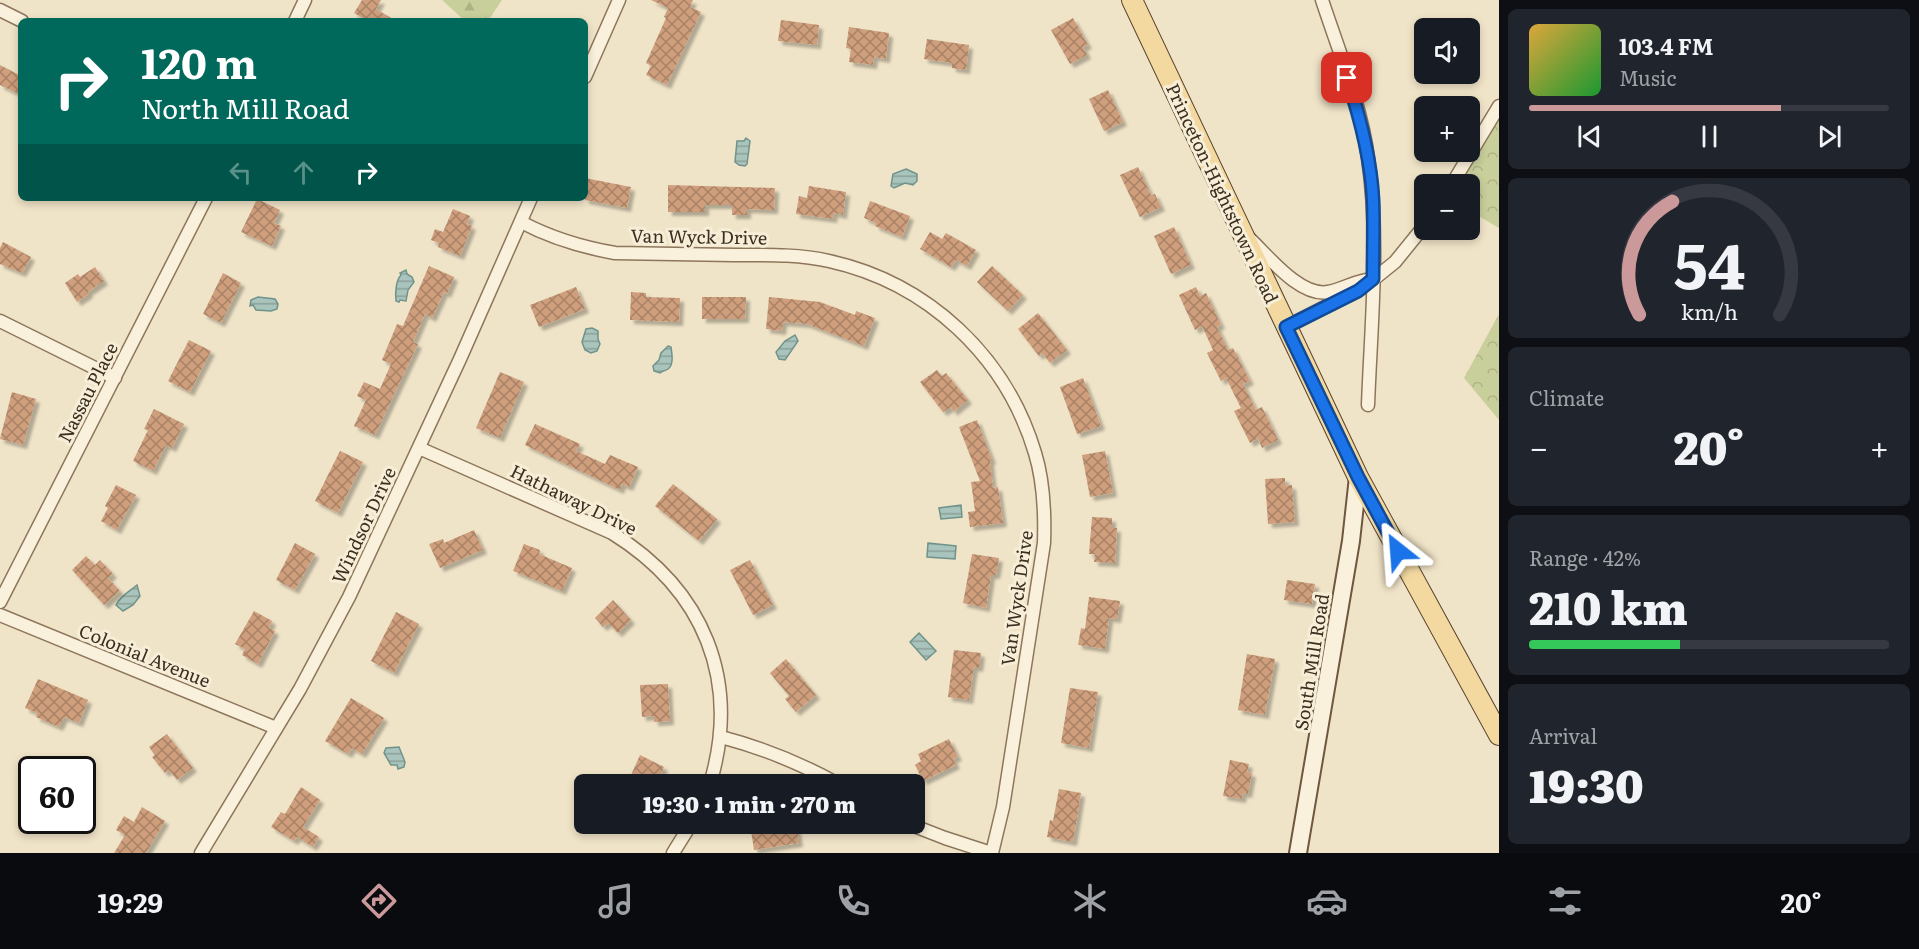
<!DOCTYPE html>
<meta charset="utf-8">
<style>
body{margin:0;font-family:Literata,serif;background:#20242c;color:#f1f3f6;height:100vh;display:flex;flex-direction:column;font-size:22px;white-space:nowrap}
*{box-sizing:border-box;margin:0}
p{font-size:20px;color:#9ea1a6}
.icon{flex:none;width:33px;height:33px;fill:none;stroke:currentColor;stroke-width:2;stroke-linecap:round;stroke-linejoin:round}
.map{position:relative;flex:1;overflow:hidden}
.sheet{display:flex;flex-direction:column;gap:9px;padding:9px;background:#0d0f14;width:420px}
.sheet>*{flex:none}
.top-card{position:absolute;left:18px;top:18px;width:570px;height:183px;border-radius:9px;box-shadow:0 3px 9px #0003;background:#00695c;color:#fff;overflow:hidden}
.buttons{position:absolute;left:1414px;top:18px;display:grid;gap:12px}
.buttons a{display:grid;place-items:center;width:66px;height:66px;border-radius:9px;background:#171b24;box-shadow:0 3px 9px #0003;font-size:30px}
.speed{position:absolute;left:18px;top:756px;display:flex;gap:12px;font-size:30px;font-weight:700;text-align:center}
.speed>*{display:grid;place-content:center;width:78px;height:78px;border-radius:50%;background:#171b24;box-shadow:0 3px 9px #0003;line-height:1}
.speed .limit{border:3px solid #111;border-radius:9px;background:#fff;color:#111}
.pin{position:absolute;display:grid;place-items:center;width:51px;height:51px;color:#fff;margin:-26px;border-radius:12px;box-shadow:0 3px 9px #0006}
.me{position:absolute;width:66px;margin:-33px;rotate:332deg;stroke-linejoin:round;filter:drop-shadow(0 0 4px #0008)}
.turn{display:flex;align-items:center;gap:21px;height:126px;padding:0 24px;font-size:27px}
.turn .icon{width:78px;height:78px;stroke-width:2.5}
.turn b{display:block;font-size:42px;line-height:51px}
.lanes{display:flex;align-items:center;height:57px;padding:0 24px;background:#0003;justify-content:center;gap:30px;direction:ltr}
.lanes .off{opacity:.35}
.big{font-size:45px;font-weight:800;line-height:1.1}
.sheet .widget{flex:1;display:flex;flex-direction:column;justify-content:center;gap:9px;min-width:0;padding:0 21px;border-radius:9px;background:#20242c}
.sheet .dial{align-items:center;gap:0}
.dial svg{height:156px;overflow:visible;fill:none;stroke:#363941;stroke-width:7;stroke-linecap:round;text-anchor:middle}
.dial text{fill:#f1f3f6;stroke:none}
.song{display:flex;align-items:center;gap:18px}
.cover{width:72px;height:72px;border-radius:9px;background:linear-gradient(135deg,hsl(40 70% 55%),hsl(130 70% 35%))}
.played{height:6px;border-radius:3px;background:linear-gradient(90deg,#cc999b 70%,#363941 70%)}
.keys{display:flex;justify-content:space-around;direction:ltr}
.heat{display:flex;justify-content:space-between;align-items:center;font-size:33px;direction:ltr}
.charge{height:9px;border-radius:4px;background:linear-gradient(90deg,#34c759 42%,#363941 0)}
.trip{position:absolute;left:574px;top:774px;width:351px;height:60px;border-radius:9px;background:#171b24;box-shadow:0 3px 9px #0003;font-weight:800;line-height:60px;text-align:center}
.tab-bar{display:flex;height:96px;justify-content:space-around;align-items:center;background:#090b0e;color:#9ea1a6}
.tab-bar .icon{width:42px;height:42px}
.tab-bar .selected{color:#cc999b}
.tab-bar b{font-size:27px;color:#f1f3f6}
main{display:flex;flex:1;min-height:0}
.map>svg:first-child{display:block}
.forest{fill:url(#forest-firs)}
.park{fill:url(#park-crowns)}
.water{fill:url(#water-rules);stroke:#6f938a;stroke-width:1.5}
.building{fill:url(#building-cross-hatch);filter:url(#shadow)}
.lines{fill:none;stroke-linecap:round;stroke-linejoin:round}
.street-casing{stroke:#8d765c;stroke-width:15}
.secondary-casing{stroke:#6f573f;stroke-width:20}
.primary-casing{stroke:#5b4430;stroke-width:22}
.street{stroke:#faf1dc;stroke-width:12}
.secondary{stroke:#faf1dc;stroke-width:16}
.primary{stroke:#f3d9a0;stroke-width:20}
.route-casing{stroke:#114b97;stroke-width:15}
.route{stroke:#1a73e8;stroke-width:10}
.labels{text-anchor:middle;dominant-baseline:central;stroke-width:6;stroke-linejoin:round;paint-order:stroke}
.street-label{font-size:18px;fill:#3d2e20;stroke:#f7eed8}
</style>
<main>
<div class="map">
<svg width="1499" height="853" viewBox="0 0 1499 853">
<defs>
<pattern id="forest-firs" width="22" height="20" patternUnits="userSpaceOnUse" patternTransform="scale(1.5)"><rect width="22" height="20" fill="#c9cf9b"/><path d="M5 1l3.5 6h-7zM16 11l3.5 6h-7z" fill="#aeb285"/></pattern>
<pattern id="park-crowns" width="20" height="18" patternUnits="userSpaceOnUse" patternTransform="scale(1.5)"><rect width="20" height="18" fill="#c9cf9b"/><path d="M2 6a3 3 0 1 1 6 0M12 15a3 3 0 1 1 6 0" fill="none" stroke="#aeb285"/></pattern>
<pattern id="water-rules" width="6" height="5" patternUnits="userSpaceOnUse" patternTransform="scale(1.5)"><rect width="6" height="5" fill="#a9c4bc"/><path d="M0 2.5h6" fill="none" stroke="#8ba098"/></pattern>
<pattern id="building-cross-hatch" width="8" height="8" patternUnits="userSpaceOnUse" patternTransform="scale(1.5)"><rect width="8" height="8" fill="#cf9f7d"/><path d="M0 0l8 8M0 8l8-8" fill="none" stroke="#a98266"/></pattern>
<filter id="shadow"><feDropShadow dx="4" dy="4" stdDeviation="1.5" flood-color="#0004"/></filter>
</defs>
<rect width="100%" height="100%" fill="#f0e4c8"/>
<polygon class="forest" points="442,0 502,0 488,21 465,21"/>
<g class="park">
<polygon points="1499,109 1499,228 1470,211 1470,184 1452,184"/>
<polygon points="1499,314 1499,420 1464,378"/>
</g>
<g class="water">
<polygon points="746,138 750,141 747,164 745,166 739,165 735,162 737,141 744,141"/>
<polygon points="906,169 917,174 917,181 913,185 905,183 894,188 891,186 893,174"/>
<path d="M406,270L407,274L412,277L414,282L408,290L406,301L400,300L399,302L396,301C395,293 396,280 401,275L400,273Z"/>
<polygon points="258,297 275,299 278,304 277,309 271,311 256,310 253,305 250,306 251,300"/>
<polygon points="592,328 598,331 598,339 600,344 597,351 591,353 585,350 582,342 586,329"/>
<polygon points="795,335 798,341 785,360 779,359 776,352 785,341"/>
<path d="M668,346L671,347C672,354 674,365 668,369C665,371 662,371 660,373L654,371L653,366L659,360L661,353Z"/>
<polygon points="961,505 962,517 941,519 939,508"/>
<polygon points="928,543 956,546 955,559 927,557"/>
<path d="M137,585L140,596L133,605L123,611L116,605C120,596 130,591 137,585Z"/>
<polygon points="919,633 936,651 926,660 910,642"/>
<polygon points="399,747 405,762 404,767 398,769 397,765 391,765 384,753 386,748"/>
</g>
<g class="building">
<polygon points="362,0 381,0 376,9 396,21 368,21 354,13"/>
<polygon points="651,0 693,0 690,7 701,12 667,85 646,75 651,66 646,63 666,18 664,17 668,8"/>
<polygon points="1073,18 1088,45 1083,47 1087,55 1070,64 1051,30"/>
<polygon points="781,20 819,25 817,45 778,41"/>
<polygon points="849,27 889,33 886,59 874,57 873,65 849,62 851,49 846,48"/>
<polygon points="927,39 969,45 966,70 952,68 952,63 924,59"/>
<polygon points="0,65 21,76 21,95 0,85"/>
<polygon points="1108,90 1123,122 1104,131 1089,99"/>
<polygon points="1138,167 1151,195 1155,194 1161,207 1140,217 1120,175"/>
<polygon points="585,178 631,187 627,208 585,200"/>
<polygon points="668,185 775,188 774,210 747,209 747,215 732,215 732,205 705,205 705,212 668,212"/>
<polygon points="809,186 846,192 843,215 834,213 833,219 796,214 799,196 807,198"/>
<polygon points="257,199 280,210 274,223 281,226 272,246 241,232"/>
<polygon points="870,201 910,216 902,237 875,226 876,223 864,218"/>
<polygon points="453,209 470,216 467,224 472,226 460,256 438,247 439,243 431,240 435,229 443,232"/>
<polygon points="1174,227 1191,265 1171,274 1154,236"/>
<polygon points="930,232 942,239 946,233 976,250 967,266 956,260 951,267 920,249"/>
<polygon points="3,242 31,257 22,273 0,264 0,248"/>
<polygon points="429,266 454,277 447,294 444,292 432,318 425,314 413,342 418,344 375,435 354,426 366,400 357,396 364,382 380,389 391,364 382,360 397,324 403,326"/>
<polygon points="992,266 1023,295 1008,311 977,282"/>
<polygon points="95,267 104,281 88,292 89,294 77,302 65,283 78,274 80,277"/>
<polygon points="223,273 241,283 221,323 203,314"/>
<polygon points="576,287 585,309 539,327 530,305"/>
<polygon points="1196,287 1200,296 1206,293 1221,325 1217,327 1228,350 1233,348 1250,381 1243,384 1256,410 1262,407 1278,440 1262,448 1258,438 1250,443 1234,411 1241,408 1226,378 1221,381 1207,353 1213,350 1202,326 1195,330 1179,295"/>
<polygon points="631,292 646,293 646,297 680,298 679,322 630,320"/>
<polygon points="702,297 746,297 745,319 702,319"/>
<polygon points="769,297 820,302 855,315 856,311 875,318 864,346 807,324 783,322 782,331 766,329"/>
<polygon points="1038,313 1067,350 1050,363 1042,353 1039,356 1018,329"/>
<polygon points="189,340 211,351 190,392 168,381"/>
<polygon points="937,370 942,376 946,373 968,400 953,412 951,407 943,412 920,382"/>
<polygon points="500,372 524,382 500,438 476,428"/>
<polygon points="1083,378 1101,426 1077,434 1060,387"/>
<polygon points="12,392 36,399 23,445 0,439"/>
<polygon points="154,409 184,424 172,448 166,445 153,471 133,461 148,430 144,429"/>
<polygon points="977,420 992,460 990,461 993,488 998,487 1003,523 970,527 968,512 975,511 971,482 980,481 959,427"/>
<polygon points="535,424 580,444 576,451 605,464 610,455 638,467 629,487 622,484 620,490 525,445"/>
<polygon points="340,451 363,462 338,513 315,501"/>
<polygon points="1105,451 1113,493 1090,497 1082,455"/>
<polygon points="1285,478 1285,486 1292,485 1295,522 1268,524 1265,479"/>
<polygon points="673,484 717,519 699,541 655,506"/>
<polygon points="116,485 136,495 117,530 101,521 108,508 105,506"/>
<polygon points="1092,517 1112,518 1112,528 1117,528 1115,563 1094,562 1095,554 1089,554"/>
<polygon points="474,530 483,550 440,568 429,544 443,539 444,543"/>
<polygon points="295,543 315,554 295,590 276,580"/>
<polygon points="524,544 540,550 539,554 572,568 562,591 513,571"/>
<polygon points="972,554 999,558 996,575 991,575 986,608 963,603"/>
<polygon points="86,556 95,565 100,560 113,574 108,578 120,591 104,605 72,570"/>
<polygon points="750,560 773,605 753,615 730,570"/>
<polygon points="1287,580 1315,584 1312,604 1284,600"/>
<polygon points="1089,597 1120,601 1117,619 1109,618 1105,649 1078,645 1081,628 1085,629"/>
<polygon points="613,600 631,620 618,633 608,623 603,627 595,618"/>
<polygon points="254,611 272,621 269,628 275,631 258,664 242,655 245,649 235,644"/>
<polygon points="396,612 419,624 394,673 371,661"/>
<polygon points="954,650 981,653 979,668 974,667 969,700 948,697"/>
<polygon points="1247,654 1275,659 1265,715 1238,710"/>
<polygon points="786,659 816,695 796,712 785,699 789,696 770,673"/>
<polygon points="38,679 88,700 79,723 64,717 59,727 36,717 37,713 25,708"/>
<polygon points="668,684 670,721 654,722 654,716 642,717 640,685"/>
<polygon points="1070,688 1098,692 1089,748 1061,743"/>
<polygon points="351,698 384,718 362,754 352,748 348,754 325,741"/>
<polygon points="167,734 193,768 177,780 169,770 165,773 152,757 155,755 149,747"/>
<polygon points="949,739 958,757 953,759 956,765 923,781 915,765 921,761 918,754"/>
<polygon points="640,755 664,767 657,784 627,784"/>
<polygon points="1230,760 1249,764 1247,772 1252,773 1248,794 1243,793 1242,799 1223,796"/>
<polygon points="301,787 320,800 303,827 319,837 313,847 297,837 294,841 271,827 281,812 285,814"/>
<polygon points="1059,789 1081,793 1073,842 1047,837 1050,820 1053,821"/>
<polygon points="142,807 165,821 146,853 114,853 125,835 116,830 124,816 134,822"/>
<polygon points="750,824 796,824 799,843 754,850"/>
</g>
<g class="lines">
<defs>
<g id="street">
<path d="M1322,0C1339,52 1361,104 1368,158C1380,239 1371,324 1368,405"/>
<polyline points="0,10 22,21"/>
<polyline points="295,21 305,0"/>
<polyline points="585,77 619,0"/>
<polyline points="1452,184 1499,106"/>
<path d="M521,222C551,238 581,247 615,253C655,254 694,254 734,255C765,255 798,254 829,261C928,283 1006,356 1035,453C1044,482 1045,513 1044,543L1003,807L992,853"/>
<path d="M1249,238C1268,256 1300,297 1328,292C1344,289 1356,280 1373,279"/>
<polyline points="0,321 115,378"/>
<polyline points="1286,327 1364,287 1395,262 1425,225"/>
<path d="M419,448L612,533C704,590 741,680 710,784"/>
<polyline points="0,602 206,198"/>
<polyline points="0,615 276,728"/>
<path d="M721,737C763,748 800,763 838,784"/>
<polyline points="909,824 945,838 991,853"/>
<polyline points="201,853 300,689 349,597 460,359 531,198"/>
<polyline points="673,853 691,824"/>
</g>
<polyline id="secondary" points="1298,853 1351,541 1358,477"/>
<polyline id="primary" points="1132,0 1358,477 1499,735"/>
</defs>
<use href="#street" class="street-casing"/>
<use href="#secondary" class="secondary-casing"/>
<use href="#primary" class="primary-casing"/>
<use href="#street" class="street"/>
<use href="#secondary" class="secondary"/>
<use href="#primary" class="primary"/>
</g>
<g class="lines">
<defs>
<path id="route" d="M1347,78C1360,117 1371,158 1373,200C1374,226 1373,253 1373,279L1358,291L1286,327L1358,477L1398,551"/>
</defs>
<use href="#route" class="route-casing"/>
<use href="#route" class="route"/>
</g>
<g class="labels">
<g class="street-label">
<text transform="translate(1223 193) rotate(65)">Princeton-Hightstown Road</text>
<text transform="translate(699 236) rotate(1)">Van Wyck Drive</text>
<text transform="translate(87 392) rotate(-63)">Nassau Place</text>
<text transform="translate(574 499) rotate(26)">Hathaway Drive</text>
<text transform="translate(363 525) rotate(-65)">Windsor Drive</text>
<text transform="translate(1016 598) rotate(-82)">Van Wyck Drive</text>
<text transform="translate(145 655) rotate(22)">Colonial Avenue</text>
<text transform="translate(1311 662) rotate(-81)">South Mill Road</text>
</g>
</g>
</svg>
<div class="buttons">
<a><svg class="icon" aria-label="sound" viewBox="0 0 24 24"><path d="M4 9h4l5-4v14l-5-4H4zM17 9q2 3 0 6"/></svg></a>
<a>+</a>
<a>−</a>
</div>
<div class="speed"><div class="limit">60</div></div>
<div class="pin" style="left:1347px;top:78px;background:#d93025"><svg class="icon" aria-label="arrive" viewBox="0 0 24 24"><path d="M6 21V4h12l-3 4 3 4H6"/></svg></div>
<svg class="me" style="left:1398px;top:551px" viewBox="-20 -20 40 40"><path d="M0-17L14 15 0 8-14 15z" fill="#1a73e8" stroke="#fff" stroke-width="4"/></svg>
<div class="trip">19:30 · 1 min · 270 m</div>
<div class="top-card">
<div class="turn"><svg class="icon" aria-label="right" viewBox="0 0 24 24"><path d="M7 20v-9h11M14 6l5 5-5 5"/></svg><div><b>120 m</b>North Mill Road</div></div>
<div class="lanes"><svg class="icon off" aria-label="left" viewBox="0 0 24 24"><path d="M17 20v-9H6M10 6l-5 5 5 5"/></svg><svg class="icon off" aria-label="ahead" viewBox="0 0 24 24"><path d="M12 20V5M6 11l6-6 6 6"/></svg><svg class="icon" aria-label="right" viewBox="0 0 24 24"><path d="M7 20v-9h11M14 6l5 5-5 5"/></svg></div>
</div>
</div>
<section class="sheet">
<div class="widget">
<div class="song"><i class="cover"></i><div><b>103.4 FM</b><p>Music</p></div></div>
<div class="played"></div>
<div class="keys"><svg class="icon" aria-label="previous" viewBox="0 0 24 24"><path d="M18 5L8 12l10 7zM5 5v14"/></svg><svg class="icon" aria-label="pause" viewBox="0 0 24 24"><path d="M8 5v14M16 5v14"/></svg><svg class="icon" aria-label="next" viewBox="0 0 24 24"><path d="M6 5l10 7-10 7zM19 5v14"/></svg></div>
</div>
<div class="widget dial"><svg viewBox="0 0 100 80">
<path d="M14 69A42 42 0 1 1 86 69"/>
<path d="M14 69A42 42 0 0 1 31 11" stroke="#cc999b"/>
<text x="50" y="56" font-size="32" font-weight="700">54</text>
<text x="50" y="72" font-size="11">km/h</text>
</svg></div>
<div class="widget"><p>Climate</p>
<div class="heat"><a>−</a><b class="big">20°</b><a>+</a></div>
</div>
<div class="widget"><p>Range · 42%</p><b class="big">210 km</b><div class="charge"></div></div>
<div class="widget"><p>Arrival</p><b class="big">19:30</b></div>
</section>
</main>
<nav class="tab-bar">
<b>19:29</b>
<svg class="icon selected" aria-label="directions" viewBox="0 0 24 24"><path d="M12 3l9 9-9 9-9-9zM9 14v-3h6M13 9l2 2-2 2"/></svg>
<svg class="icon" aria-label="music" viewBox="0 0 24 24"><path d="M9 18V5l10-2v13"/><circle cx="6" cy="18" r="3"/><circle cx="16" cy="16" r="3"/></svg>
<svg class="icon" aria-label="phone" viewBox="0 0 24 24"><path d="M5 4h4l2 5-3 2q2 4 5 5l2-3 5 2v4C11 20 4 13 5 4z"/></svg>
<svg class="icon" aria-label="climate" viewBox="0 0 24 24"><path d="M12 3v18M4 7l16 10M4 17L20 7"/></svg>
<svg class="icon" aria-label="car" viewBox="0 0 24 24"><path d="M5 17H2v-5l4-1 3-4h7l3 4 3 1v5h-3M9 17h6M6 11h13"/><circle cx="7" cy="17" r="2"/><circle cx="17" cy="17" r="2"/></svg>
<svg class="icon" aria-label="filters" viewBox="0 0 24 24"><path d="M4 7h16M4 17h16"/><circle cx="9" cy="7" r="2"/><circle cx="15" cy="17" r="2"/></svg>
<b>20°</b>
</nav>
